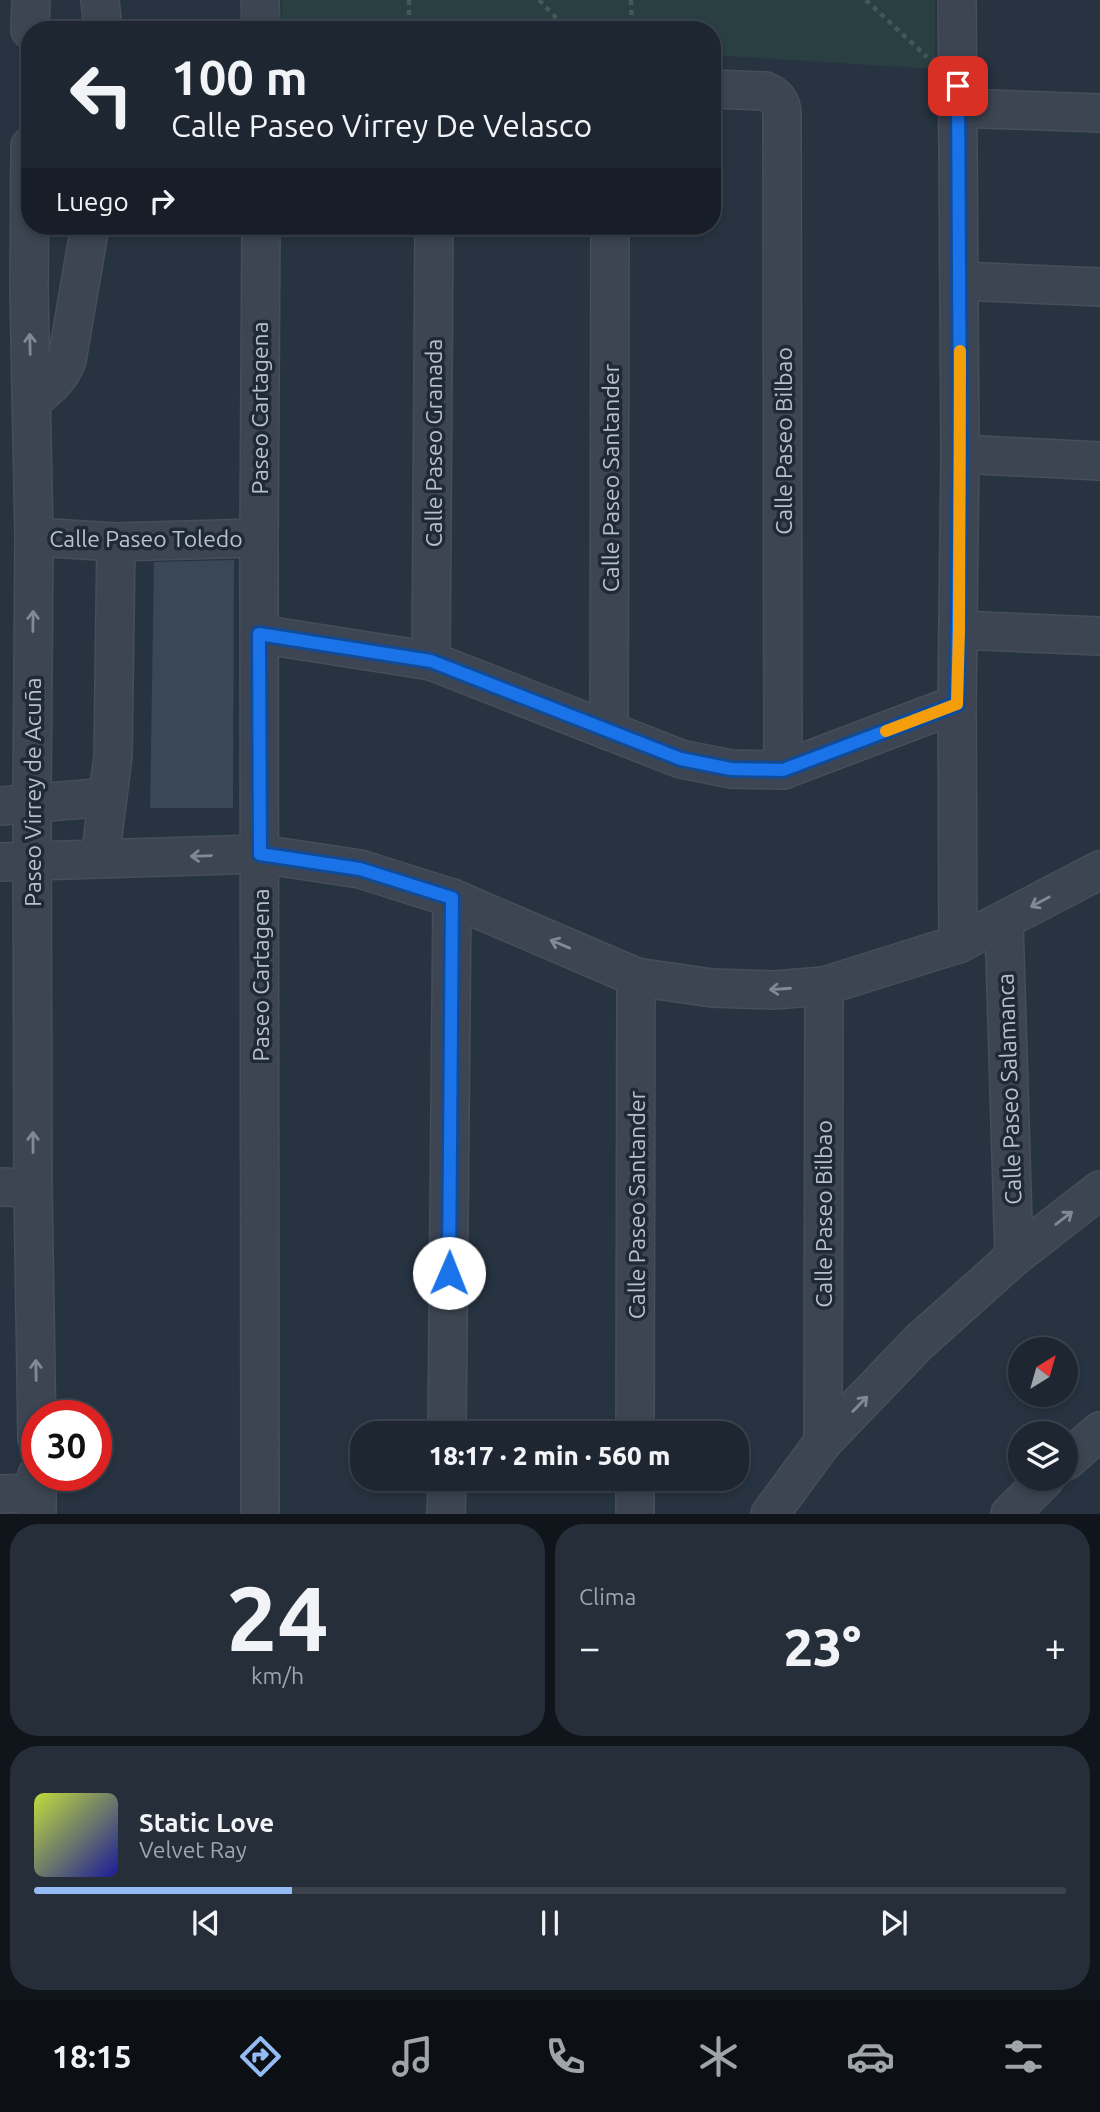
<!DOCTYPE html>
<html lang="es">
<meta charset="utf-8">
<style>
body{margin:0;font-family:Ubuntu,sans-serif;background:#252e39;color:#f1f3f6;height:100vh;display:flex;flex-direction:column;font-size:26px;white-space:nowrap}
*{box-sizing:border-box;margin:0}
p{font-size:23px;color:#a0a5ab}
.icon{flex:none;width:38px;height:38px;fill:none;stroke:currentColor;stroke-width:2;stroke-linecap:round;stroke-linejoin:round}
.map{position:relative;height:1514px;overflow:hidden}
.sheet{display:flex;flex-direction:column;gap:10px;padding:10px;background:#10151b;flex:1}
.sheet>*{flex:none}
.banner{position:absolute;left:21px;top:21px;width:700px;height:214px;border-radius:28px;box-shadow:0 4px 10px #0003,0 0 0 2px #3b434d;background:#1d2631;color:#f1f3f6;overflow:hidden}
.needle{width:46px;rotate:37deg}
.tools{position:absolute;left:1008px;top:1337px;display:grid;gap:14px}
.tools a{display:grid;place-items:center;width:70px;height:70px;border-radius:50%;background:#1d2631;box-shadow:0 4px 10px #0003,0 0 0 2px #3b434d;font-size:35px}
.speed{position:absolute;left:21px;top:1400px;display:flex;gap:14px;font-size:35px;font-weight:700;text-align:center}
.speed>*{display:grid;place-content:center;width:91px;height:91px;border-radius:50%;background:#1d2631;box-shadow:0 4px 10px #0003,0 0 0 2px #3b434d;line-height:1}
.speed .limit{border:10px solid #d22;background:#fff;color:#111}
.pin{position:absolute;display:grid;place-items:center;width:60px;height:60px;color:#fff;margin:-30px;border-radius:14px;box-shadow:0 4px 10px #0006}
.me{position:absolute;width:77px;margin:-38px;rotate:1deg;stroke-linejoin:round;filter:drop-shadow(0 0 5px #0008)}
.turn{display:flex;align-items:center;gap:24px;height:147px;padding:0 35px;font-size:32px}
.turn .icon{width:91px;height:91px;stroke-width:2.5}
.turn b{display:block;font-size:49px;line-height:60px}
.then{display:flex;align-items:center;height:66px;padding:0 35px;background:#0003;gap:14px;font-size:26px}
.big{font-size:52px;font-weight:800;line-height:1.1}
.sheet .widget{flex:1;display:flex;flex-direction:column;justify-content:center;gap:10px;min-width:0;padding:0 24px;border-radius:28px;background:#252e39}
.sheet .dial{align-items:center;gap:0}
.dial b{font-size:91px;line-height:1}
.song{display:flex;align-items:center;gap:21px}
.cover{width:84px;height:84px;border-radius:10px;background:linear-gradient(135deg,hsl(70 70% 55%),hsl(240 70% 35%))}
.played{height:7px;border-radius:4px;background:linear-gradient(90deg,#94bbf4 25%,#3b434d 25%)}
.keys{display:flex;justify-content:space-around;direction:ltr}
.heat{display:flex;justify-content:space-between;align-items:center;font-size:38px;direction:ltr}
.sheet .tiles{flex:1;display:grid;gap:10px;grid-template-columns:1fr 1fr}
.widget:last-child{grid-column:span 2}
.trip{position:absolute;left:350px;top:1421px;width:399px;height:70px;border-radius:28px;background:#1d2631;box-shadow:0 4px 10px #0003,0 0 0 2px #3b434d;font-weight:800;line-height:70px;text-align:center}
.dock{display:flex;height:112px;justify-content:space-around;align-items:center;background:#0c0f14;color:#a0a5ab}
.dock .icon{width:49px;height:49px}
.dock .selected{color:#94bbf4}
.dock b{font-size:32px;color:#f1f3f6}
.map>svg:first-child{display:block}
.green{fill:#293f42}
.building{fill:#3a4756}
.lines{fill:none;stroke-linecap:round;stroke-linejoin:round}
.minor-casing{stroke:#454e5a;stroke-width:40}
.path{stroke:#435859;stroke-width:4.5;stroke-dasharray:5 5;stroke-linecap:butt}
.minor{stroke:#3c4551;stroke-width:37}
.oneway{stroke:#808994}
.route-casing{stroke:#114b97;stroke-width:18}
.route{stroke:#1a73e8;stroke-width:12}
.slow{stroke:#f59e0b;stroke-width:12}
.labels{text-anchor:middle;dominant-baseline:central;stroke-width:7;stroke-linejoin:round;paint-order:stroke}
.street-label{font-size:23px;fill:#b8c0cb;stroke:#202a36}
</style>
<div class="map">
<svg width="1100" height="1514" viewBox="0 0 1100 1514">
<rect width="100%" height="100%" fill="#273341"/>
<polygon class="green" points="282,0 935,0 935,69 712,55 712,30 309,30 282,28"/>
<polygon class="building" points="234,560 233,808 150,808 154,562"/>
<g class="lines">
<defs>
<g id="minor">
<polyline points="100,0 103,30"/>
<polyline points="260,0 261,30"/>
<polyline points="957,0 960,454 957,704 958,944"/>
<polyline points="30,30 31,0"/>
<path d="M712,89L765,91C776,95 781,101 782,113L783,770"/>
<polyline points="958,108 1100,113"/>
<polyline points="30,146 29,290 34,537 32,803 33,1188 37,1438"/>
<polyline points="960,281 1100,287"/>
<path d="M31,401C47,389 60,379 67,360L90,226"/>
<polyline points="960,454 1100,461"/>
<polyline points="34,537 116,542 259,538"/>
<polyline points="959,630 1100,636"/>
<polyline points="259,634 431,661 681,759 731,769 783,770 957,704"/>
<polyline points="431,661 434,226"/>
<polyline points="609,731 610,226"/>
<polyline points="0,806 108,797"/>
<polyline points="100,859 113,756 116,542"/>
<polyline points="0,862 260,854 360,869 452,898 636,977 712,988 774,990 824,986 958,944 1100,870"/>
<polyline points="1004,921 1014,1257"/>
<polyline points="0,1187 33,1188"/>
<polyline points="447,1433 452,898"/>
<polyline points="635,1433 636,977"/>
<polyline points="823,1442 824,986"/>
<polyline points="1066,1461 1100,1431"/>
<polyline points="37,1475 37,1514"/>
<polyline points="0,1494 37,1493"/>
<polyline points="260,1514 259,538 261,226"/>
<polyline points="446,1514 447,1479"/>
<polyline points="635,1514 635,1479"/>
<polyline points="770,1514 823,1442 919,1342 1014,1257 1100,1190"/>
<polyline points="1010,1514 1045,1479"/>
</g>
</defs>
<use href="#minor" class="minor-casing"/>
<g class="path">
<polyline points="409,0 409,30"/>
<polyline points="539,0 568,30"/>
<polyline points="631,0 632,30"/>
<polyline points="866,0 927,57"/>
</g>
<use href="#minor" class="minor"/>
</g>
<defs><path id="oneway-shaft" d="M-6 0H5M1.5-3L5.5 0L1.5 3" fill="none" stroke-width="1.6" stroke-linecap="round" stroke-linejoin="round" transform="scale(1.75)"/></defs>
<g class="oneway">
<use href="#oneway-shaft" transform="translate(30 344) rotate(-91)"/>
<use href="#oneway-shaft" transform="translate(33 621) rotate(-89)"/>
<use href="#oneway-shaft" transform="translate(201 856) rotate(178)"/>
<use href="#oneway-shaft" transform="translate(1040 902) rotate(152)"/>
<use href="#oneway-shaft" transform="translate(560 944) rotate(-157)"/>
<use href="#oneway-shaft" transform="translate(780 989) rotate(176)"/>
<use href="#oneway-shaft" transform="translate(33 1142) rotate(-90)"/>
<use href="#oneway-shaft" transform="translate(1064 1218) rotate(-38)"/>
<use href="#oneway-shaft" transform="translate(36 1370) rotate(-91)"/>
<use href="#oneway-shaft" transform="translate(860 1404) rotate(-46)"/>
</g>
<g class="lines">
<defs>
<polyline id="route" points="449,1273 452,898 360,869 260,854 259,634 431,661 681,759 731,769 783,770 957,704 960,454 958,86"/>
</defs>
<use href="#route" class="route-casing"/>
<use href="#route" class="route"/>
<polyline class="slow" points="886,731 957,704 959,630 960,351"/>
</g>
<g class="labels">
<g class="street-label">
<text transform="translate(259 408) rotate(-90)">Paseo Cartagena</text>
<text transform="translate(783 441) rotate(-90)">Calle Paseo Bilbao</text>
<text transform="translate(433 443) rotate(-90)">Calle Paseo Granada</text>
<text transform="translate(610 478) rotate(-90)">Calle Paseo Santander</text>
<text x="146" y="538">Calle Paseo Toledo</text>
<text transform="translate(32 792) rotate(-90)">Paseo Virrey de Acuña</text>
<text transform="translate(260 975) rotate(-90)">Paseo Cartagena</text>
<text transform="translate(1009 1089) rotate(-92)">Calle Paseo Salamanca</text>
<text transform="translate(636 1205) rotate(-90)">Calle Paseo Santander</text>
<text transform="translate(823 1214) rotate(-90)">Calle Paseo Bilbao</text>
</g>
</g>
</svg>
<div class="tools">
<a><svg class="needle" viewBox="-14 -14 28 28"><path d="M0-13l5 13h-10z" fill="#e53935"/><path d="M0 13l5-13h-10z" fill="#a0a5ab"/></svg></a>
<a><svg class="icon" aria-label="layers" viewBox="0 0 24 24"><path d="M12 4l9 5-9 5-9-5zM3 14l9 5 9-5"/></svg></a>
</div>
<div class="speed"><div class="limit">30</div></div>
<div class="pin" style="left:958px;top:86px;background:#d93025"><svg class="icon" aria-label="arrive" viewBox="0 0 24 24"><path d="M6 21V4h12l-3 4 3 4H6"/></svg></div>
<svg class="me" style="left:449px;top:1273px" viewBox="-20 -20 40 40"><circle r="19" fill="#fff"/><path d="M0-13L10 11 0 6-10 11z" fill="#1a73e8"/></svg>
<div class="trip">18:17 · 2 min · 560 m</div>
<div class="banner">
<div class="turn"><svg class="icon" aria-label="left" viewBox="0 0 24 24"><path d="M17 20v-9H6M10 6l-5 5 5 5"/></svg><div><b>100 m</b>Calle Paseo Virrey De Velasco</div></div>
<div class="then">Luego<svg class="icon" aria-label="right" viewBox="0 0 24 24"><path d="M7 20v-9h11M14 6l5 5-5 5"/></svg></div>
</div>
</div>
<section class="sheet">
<div class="tiles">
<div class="widget dial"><b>24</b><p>km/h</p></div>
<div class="widget"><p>Clima</p>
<div class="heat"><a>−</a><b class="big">23°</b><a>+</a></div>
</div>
<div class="widget">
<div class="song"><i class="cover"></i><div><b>Static Love</b><p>Velvet Ray</p></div></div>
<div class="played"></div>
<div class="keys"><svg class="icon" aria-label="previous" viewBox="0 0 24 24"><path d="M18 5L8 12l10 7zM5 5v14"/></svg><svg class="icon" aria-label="pause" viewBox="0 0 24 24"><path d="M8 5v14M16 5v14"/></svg><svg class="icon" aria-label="next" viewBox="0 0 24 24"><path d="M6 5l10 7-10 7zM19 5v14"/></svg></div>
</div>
</div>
</section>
<nav class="dock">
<b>18:15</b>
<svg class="icon selected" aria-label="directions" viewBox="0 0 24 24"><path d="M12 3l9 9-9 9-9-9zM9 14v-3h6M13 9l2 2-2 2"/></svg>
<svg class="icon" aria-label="music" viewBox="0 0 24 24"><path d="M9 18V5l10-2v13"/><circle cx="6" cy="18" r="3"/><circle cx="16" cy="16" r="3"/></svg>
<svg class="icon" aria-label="phone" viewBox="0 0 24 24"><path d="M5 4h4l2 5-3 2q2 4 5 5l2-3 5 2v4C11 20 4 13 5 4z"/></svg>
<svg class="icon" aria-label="climate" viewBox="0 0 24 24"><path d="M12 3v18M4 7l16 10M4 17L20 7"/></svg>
<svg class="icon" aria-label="car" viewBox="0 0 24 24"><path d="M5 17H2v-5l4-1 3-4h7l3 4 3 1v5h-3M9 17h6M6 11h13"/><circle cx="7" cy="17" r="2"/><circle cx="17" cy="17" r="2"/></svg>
<svg class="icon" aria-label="filters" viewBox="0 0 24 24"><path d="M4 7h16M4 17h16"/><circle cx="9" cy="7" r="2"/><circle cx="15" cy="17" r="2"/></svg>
</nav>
